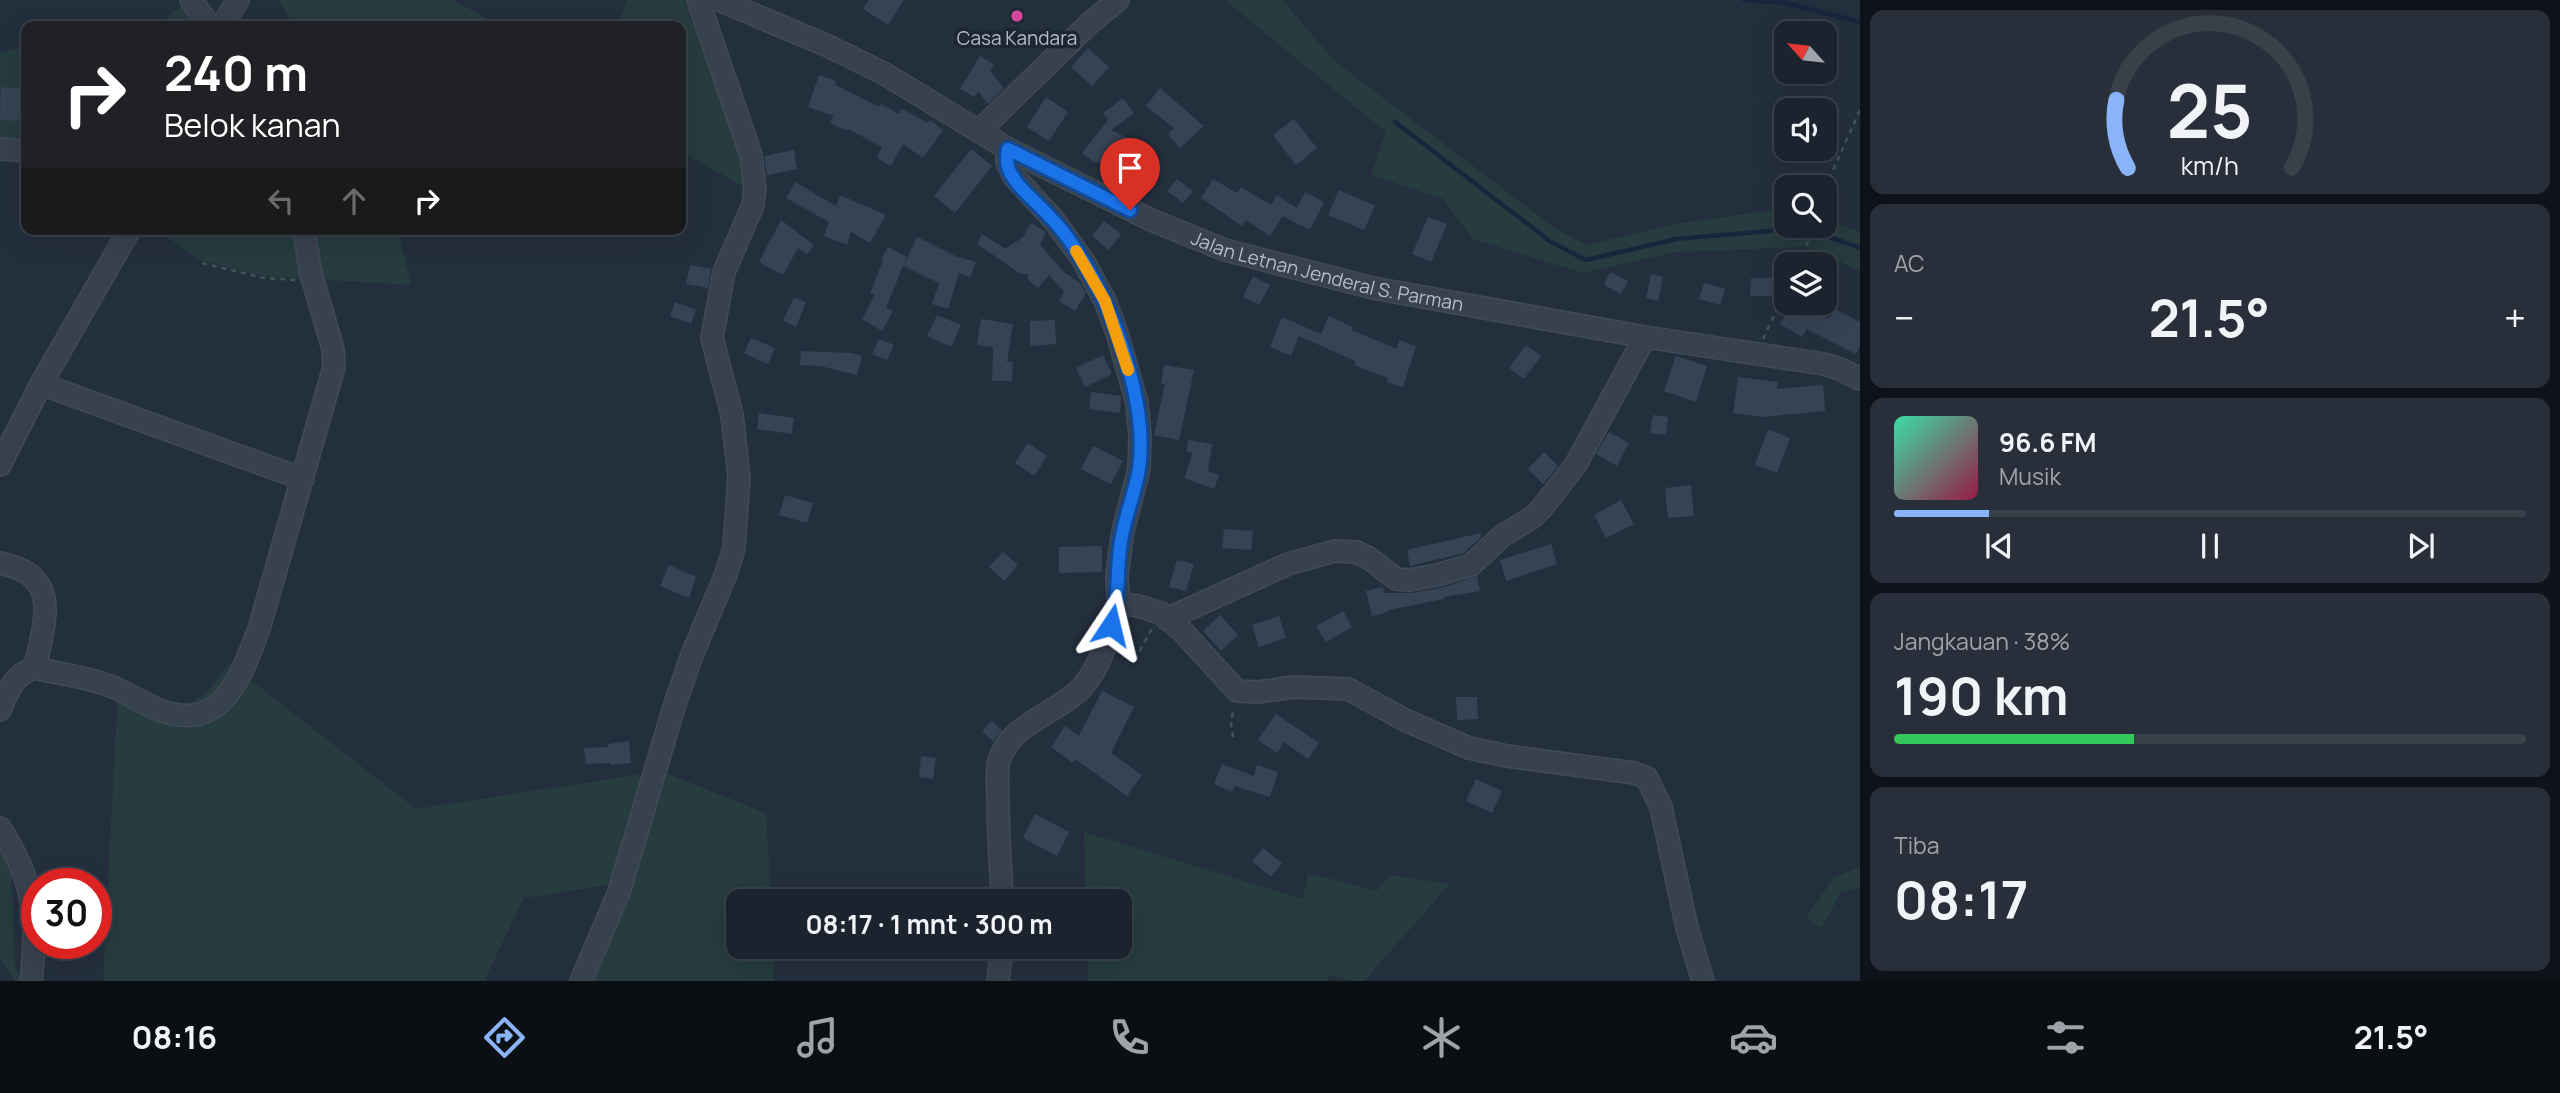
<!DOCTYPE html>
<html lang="id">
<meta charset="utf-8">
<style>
body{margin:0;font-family:Manrope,sans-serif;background:#282f3a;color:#f1f3f6;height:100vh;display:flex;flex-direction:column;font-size:26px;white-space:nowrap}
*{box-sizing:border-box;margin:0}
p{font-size:23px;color:#a0a4aa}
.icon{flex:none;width:38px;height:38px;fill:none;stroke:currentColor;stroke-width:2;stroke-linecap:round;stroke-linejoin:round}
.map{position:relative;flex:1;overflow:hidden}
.drawer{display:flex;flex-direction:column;gap:10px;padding:10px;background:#0f1319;width:700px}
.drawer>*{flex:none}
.top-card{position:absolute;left:21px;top:21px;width:665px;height:214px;border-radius:14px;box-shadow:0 7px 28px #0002,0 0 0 2px #39404a;background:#202124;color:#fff;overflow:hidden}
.needle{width:46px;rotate:297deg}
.controls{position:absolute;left:1774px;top:21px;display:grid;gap:14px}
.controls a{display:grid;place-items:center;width:63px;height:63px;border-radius:14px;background:#1b232e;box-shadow:0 7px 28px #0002,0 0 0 2px #39404a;font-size:35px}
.speed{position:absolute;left:21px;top:868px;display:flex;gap:14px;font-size:35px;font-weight:700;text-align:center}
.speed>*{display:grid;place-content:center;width:91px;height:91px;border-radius:50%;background:#1b232e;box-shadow:0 7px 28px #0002,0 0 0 2px #39404a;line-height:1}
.speed .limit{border:10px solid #d22;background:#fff;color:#111}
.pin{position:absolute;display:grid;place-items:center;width:60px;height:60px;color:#fff;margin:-72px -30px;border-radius:50% 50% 50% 0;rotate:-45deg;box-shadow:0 0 7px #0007}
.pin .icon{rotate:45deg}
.me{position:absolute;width:77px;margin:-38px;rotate:10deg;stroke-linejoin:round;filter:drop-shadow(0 0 5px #0008)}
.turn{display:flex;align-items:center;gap:24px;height:147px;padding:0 28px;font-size:32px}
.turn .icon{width:91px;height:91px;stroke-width:2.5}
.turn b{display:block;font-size:49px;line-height:60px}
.lanes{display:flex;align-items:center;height:66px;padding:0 28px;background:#0003;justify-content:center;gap:35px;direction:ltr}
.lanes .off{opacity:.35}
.big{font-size:52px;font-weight:700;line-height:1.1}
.drawer .tile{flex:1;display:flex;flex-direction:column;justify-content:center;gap:10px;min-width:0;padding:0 24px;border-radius:14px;background:#282f3a}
.drawer .dial{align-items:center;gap:0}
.dial svg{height:182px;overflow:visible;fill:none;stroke:#39404a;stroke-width:7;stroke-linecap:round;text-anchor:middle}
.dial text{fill:#f1f3f6;stroke:none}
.song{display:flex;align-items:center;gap:21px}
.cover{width:84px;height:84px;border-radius:10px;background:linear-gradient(135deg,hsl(160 70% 55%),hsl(340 70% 35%))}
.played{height:7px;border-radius:4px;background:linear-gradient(90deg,#8ab4f8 15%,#39404a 15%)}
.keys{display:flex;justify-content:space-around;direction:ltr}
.heat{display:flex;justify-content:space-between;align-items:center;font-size:38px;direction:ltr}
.charge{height:10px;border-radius:5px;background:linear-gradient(90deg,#34c759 38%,#39404a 0)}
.trip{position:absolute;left:726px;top:889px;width:406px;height:70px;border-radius:14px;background:#1b232e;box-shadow:0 7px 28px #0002,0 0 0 2px #39404a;font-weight:700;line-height:70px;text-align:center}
.tabs{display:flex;height:112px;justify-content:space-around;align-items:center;background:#0b0e12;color:#a0a4aa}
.tabs .icon{width:49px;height:49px}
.tabs .active{color:#8ab4f8}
.tabs b{font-size:32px;color:#f1f3f6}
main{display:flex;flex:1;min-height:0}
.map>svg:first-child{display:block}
.green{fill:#263c3f}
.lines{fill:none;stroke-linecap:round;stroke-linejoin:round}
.stream{stroke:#17263c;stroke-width:4.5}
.building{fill:#364354}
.minor-casing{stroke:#414a57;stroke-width:24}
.path{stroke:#3f5557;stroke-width:2.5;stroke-dasharray:5 5;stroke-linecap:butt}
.minor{stroke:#38414e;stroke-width:21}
.route-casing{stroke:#114b97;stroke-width:18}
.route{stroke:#1a73e8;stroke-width:12}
.slow{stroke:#f59e0b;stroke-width:12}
.hotel-dot{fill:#d1479c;stroke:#1d2633;stroke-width:2.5}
.labels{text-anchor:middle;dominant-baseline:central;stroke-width:7;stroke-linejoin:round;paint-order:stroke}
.poi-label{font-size:19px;fill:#b4bcc9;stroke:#1d2633}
.street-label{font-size:19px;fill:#b4bcc9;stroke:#1d2633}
</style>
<main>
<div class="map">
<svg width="1860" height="981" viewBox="0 0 1860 981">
<rect width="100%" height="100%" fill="#242f3e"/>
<g class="green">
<polygon points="188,0 217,26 156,26"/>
<polygon points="278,0 453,0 501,26 294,26"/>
<polygon points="627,0 684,0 761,196 681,152 681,26 617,26"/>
<polygon points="1225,0 1282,0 1336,62 1556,229 1586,245 1676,224 1787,208 1787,226 1825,226 1825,219 1860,232 1860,271 1806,247 1676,252 1583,273 1473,239 1443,199 1371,175 1386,132"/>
<polygon points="26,48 26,146 0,143 0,52"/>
<polygon points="154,229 398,229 411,285 263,276 200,260"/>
<polygon points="229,663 416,809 661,771 766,813 771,901 738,901 738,947 773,947 774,981 584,981 626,882 524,898 484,981 103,981 118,688 185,708 208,691"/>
<polygon points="1084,832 1303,899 1308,873 1376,891 1391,875 1450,884 1364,981 1353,981 1331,975 1327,981 1088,981 1087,947 1120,947 1120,901 1086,901"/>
<polygon points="0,849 12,878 15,964 21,981 16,981 0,959"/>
<polygon points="1860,867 1860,887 1840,893 1822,928 1806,918 1834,877"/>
</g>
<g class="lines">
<g class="stream">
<polyline points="1744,0 1786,3 1860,22"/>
<polyline points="1395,122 1551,242 1586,260 1676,239 1804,228 1860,248"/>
</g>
</g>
<g class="building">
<polygon points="869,0 904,0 888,25 863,9"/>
<polygon points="1088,48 1109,67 1092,86 1071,67"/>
<polygon points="980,56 994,64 990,71 1004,88 988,104 978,91 974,97 960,89"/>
<polygon points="819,75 836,81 835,85 879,107 881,104 899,114 902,109 928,123 930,120 943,130 923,158 903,144 891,166 877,158 882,147 848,129 847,131 830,123 834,116 808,107"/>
<polygon points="1,87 22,89 18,121 0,120"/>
<polygon points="1160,88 1204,126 1180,148 1168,134 1174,128 1146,106"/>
<polygon points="1046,97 1068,112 1049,141 1027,127"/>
<polygon points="1123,98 1134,113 1111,130 1149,148 1134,178 1096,161 1095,163 1082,153 1108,120 1103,113"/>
<polygon points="1294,119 1317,148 1296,165 1273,135"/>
<polygon points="971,149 992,166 955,213 934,196"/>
<polygon points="794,150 797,169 767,175 764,156"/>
<polygon points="1177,179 1193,191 1183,203 1167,191"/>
<polygon points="1213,179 1237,193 1241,187 1271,205 1277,195 1297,208 1305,192 1324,202 1310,230 1283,216 1270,236 1246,220 1242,226 1201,198"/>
<polygon points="795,182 836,206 840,195 886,215 870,243 851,232 847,245 824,236 829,222 786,198"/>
<polygon points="1339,190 1375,206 1364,230 1328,215"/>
<polygon points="1428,217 1447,224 1431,262 1412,254"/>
<polygon points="781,220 814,245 807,255 798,248 783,275 759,262"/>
<polygon points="1104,221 1121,234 1109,250 1092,236"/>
<polygon points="1031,223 1046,232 1040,245 1065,273 1080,283 1086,293 1075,311 1059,301 1064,292 1049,275 1038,288 1028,280 1028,274 1021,274 977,244 982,234 1005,249 1023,237"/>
<polygon points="917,237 955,256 976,262 970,277 959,273 948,309 932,304 939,283 903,266 886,308 893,311 882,331 862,319 875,295 870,293 883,261 881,260 888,247 907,257 904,265"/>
<polygon points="690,265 711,269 708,288 686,284"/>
<polygon points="1610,272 1628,281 1621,294 1604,285"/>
<polygon points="1651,274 1663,277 1658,301 1646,298"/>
<polygon points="1253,276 1270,285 1259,305 1243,297"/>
<polygon points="1751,278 1772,278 1772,296 1750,296"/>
<polygon points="1704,283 1725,289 1720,305 1699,299"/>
<polygon points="794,297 806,302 796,327 783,321"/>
<polygon points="675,302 696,310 691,324 670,316"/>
<polygon points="1792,303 1803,303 1830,318 1835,309 1860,322 1860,345 1856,354 1807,329 1802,337 1780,324"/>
<polygon points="937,315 961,325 951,347 927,336"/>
<polygon points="1329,316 1353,327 1351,330 1397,349 1399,340 1416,346 1403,387 1386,382 1388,378 1354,365 1355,361 1299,336 1291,356 1270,347 1282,317 1321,334"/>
<polygon points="981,319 1013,324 1007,362 1013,362 1012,381 992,381 993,347 977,345"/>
<polygon points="1055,320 1056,344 1030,346 1030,321"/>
<polygon points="751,338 775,348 768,364 744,353"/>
<polygon points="879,339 894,345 887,360 872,354"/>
<polygon points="1526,345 1541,356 1524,379 1509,368"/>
<polygon points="801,351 852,353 862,356 857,375 820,366 800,365"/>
<polygon points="1103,355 1112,374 1085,387 1076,368"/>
<polygon points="1676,356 1707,366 1696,402 1664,391"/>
<polygon points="1164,365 1194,370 1179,440 1154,435 1165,384 1161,384"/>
<polygon points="1738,377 1778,382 1777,389 1823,385 1825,411 1764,417 1733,413"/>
<polygon points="1091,392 1121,396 1120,413 1089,409"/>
<polygon points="759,413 794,418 792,434 757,429"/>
<polygon points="1653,415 1668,417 1666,435 1650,433"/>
<polygon points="1768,429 1790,438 1777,473 1755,465"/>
<polygon points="1609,432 1629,443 1617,466 1596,454"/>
<polygon points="1188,440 1212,444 1208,471 1219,475 1214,489 1184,478 1193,453 1187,452"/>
<polygon points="1028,443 1047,456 1034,476 1015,463"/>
<polygon points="1093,446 1123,461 1111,484 1081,469"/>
<polygon points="1544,452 1558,466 1543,484 1528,469"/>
<polygon points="1691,485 1694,516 1668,518 1665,488"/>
<polygon points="785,495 813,503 807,523 779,515"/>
<polygon points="1621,500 1634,524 1606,538 1594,515"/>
<polygon points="1224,529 1253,531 1251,550 1222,548"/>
<polygon points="1481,533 1481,537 1464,553 1410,566 1407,550"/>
<polygon points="1551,544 1557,564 1506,581 1500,560"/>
<polygon points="1102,546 1102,572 1059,573 1059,547"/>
<polygon points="1003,552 1018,565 1004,581 989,567"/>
<polygon points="1177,560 1194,564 1186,591 1169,587"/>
<polygon points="669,565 696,577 689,598 660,586"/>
<polygon points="1477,576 1480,591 1444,597 1444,599 1388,610 1388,612 1372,616 1366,591 1383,587 1384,593 1411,593 1441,588"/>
<polygon points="1343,611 1352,627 1326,642 1316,626"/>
<polygon points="1220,615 1238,635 1221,651 1203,631"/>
<polygon points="1279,616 1286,638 1259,647 1252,625"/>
<polygon points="1102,691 1134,707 1111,753 1142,775 1127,796 1075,759 1073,763 1051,747 1065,726 1079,736"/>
<polygon points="1456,697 1477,697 1478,719 1457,720"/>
<polygon points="1276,714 1319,743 1308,759 1284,742 1277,753 1258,740"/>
<polygon points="991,721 1002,730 993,741 982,731"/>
<polygon points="629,741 631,763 610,765 610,763 586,764 584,748 608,747 608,744"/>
<polygon points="921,756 936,758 933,779 919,777"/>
<polygon points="1222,764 1254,776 1257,765 1278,772 1270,797 1235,786 1232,792 1214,784"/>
<polygon points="1476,779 1502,791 1492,813 1466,801"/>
<polygon points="1035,814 1069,832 1057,856 1023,838"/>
<polygon points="1263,848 1282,863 1271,877 1252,861"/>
</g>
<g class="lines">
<defs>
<g id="minor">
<polyline points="191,0 210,26"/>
<path id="s1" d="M719,0L828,46L885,74L1008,149L1151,220L1225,250L1373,288L1645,337L1824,364L1840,369L1860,379"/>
<polyline points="222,26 238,0"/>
<polyline points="979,131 1090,23 1118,0"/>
<polyline points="0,149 26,151"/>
<polyline points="1008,149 1007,162 1014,177 1053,219 1083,260 1105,301 1117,333 1137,403 1140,437 1139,469 1123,531 1117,574 1118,603 1138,606 1161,613 1182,631 1237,691 1258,692 1293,687 1348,689 1405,720 1469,748 1507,756 1634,773 1647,778 1661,807 1687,928 1703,981"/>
<polyline points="41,384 303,479"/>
<polyline points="0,465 41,384 130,229"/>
<path d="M0,563C8,565 19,568 27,573C59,594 40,638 35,668"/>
<polyline points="1167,619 1288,564 1335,551 1356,552 1369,558 1396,579 1409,580 1437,575 1471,565 1502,536 1533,517 1542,508 1576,464 1645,337"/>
<path d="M0,710C8,691 14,674 35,668C60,674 89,677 113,687C130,694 145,705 162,711C224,732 241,675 259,629L334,367L333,349L310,270L304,229"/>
<path d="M0,828C35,882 38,918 31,981"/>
<path d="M1002,901C1001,867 998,833 998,799C998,787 996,772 999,761C1009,723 1060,713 1083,686C1103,663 1109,632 1118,603"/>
<polyline points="581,981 619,892 674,707 692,655 726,574 734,548 739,477 732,415 712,338 724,272 753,205 755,188 751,155 698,0"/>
<polyline points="998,981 1002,947"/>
</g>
</defs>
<use href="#minor" class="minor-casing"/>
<g class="path">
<polyline points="1825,188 1860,110"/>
<polyline points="202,263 264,278 296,280"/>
<polyline points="1798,264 1815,226"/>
<polyline points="1763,339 1787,288"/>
<polyline points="1135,660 1152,628"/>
<polyline points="1233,737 1231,721 1234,708"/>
</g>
<use href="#minor" class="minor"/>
</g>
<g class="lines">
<defs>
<path id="route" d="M1111,625C1120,597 1116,570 1121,541C1125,516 1135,493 1139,469C1148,406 1116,314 1083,261C1074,246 1063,230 1051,218C1038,203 1017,188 1009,170C1006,163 1007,155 1008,149L1130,210"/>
</defs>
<use href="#route" class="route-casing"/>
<use href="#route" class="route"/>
<polyline class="slow" points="1076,251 1105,301 1128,370"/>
</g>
<circle class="hotel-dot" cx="1017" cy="16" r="7"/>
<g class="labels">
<g class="poi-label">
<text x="1017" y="38">Casa Kandara</text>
</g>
<g class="street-label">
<text stroke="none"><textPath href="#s1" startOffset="670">Jalan Letnan Jenderal S. Parman</textPath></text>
</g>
</g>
</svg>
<div class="controls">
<a><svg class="needle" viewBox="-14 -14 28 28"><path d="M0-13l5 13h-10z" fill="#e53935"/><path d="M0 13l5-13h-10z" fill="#a0a4aa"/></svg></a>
<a><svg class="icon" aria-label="sound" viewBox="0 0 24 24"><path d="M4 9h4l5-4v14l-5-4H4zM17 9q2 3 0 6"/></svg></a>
<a><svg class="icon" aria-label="search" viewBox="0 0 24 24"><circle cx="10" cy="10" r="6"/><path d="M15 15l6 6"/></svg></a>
<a><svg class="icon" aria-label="layers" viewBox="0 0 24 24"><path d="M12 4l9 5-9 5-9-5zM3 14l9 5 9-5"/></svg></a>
</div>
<div class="speed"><div class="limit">30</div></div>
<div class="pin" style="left:1130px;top:210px;background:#d93025"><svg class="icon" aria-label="arrive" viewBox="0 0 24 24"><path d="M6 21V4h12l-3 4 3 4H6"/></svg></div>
<svg class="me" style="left:1111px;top:625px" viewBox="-20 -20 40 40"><path d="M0-17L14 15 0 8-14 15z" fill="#1a73e8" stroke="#fff" stroke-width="4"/></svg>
<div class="trip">08:17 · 1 mnt · 300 m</div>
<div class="top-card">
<div class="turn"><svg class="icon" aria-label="right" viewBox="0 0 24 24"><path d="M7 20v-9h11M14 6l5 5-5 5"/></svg><div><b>240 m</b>Belok kanan</div></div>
<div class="lanes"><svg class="icon off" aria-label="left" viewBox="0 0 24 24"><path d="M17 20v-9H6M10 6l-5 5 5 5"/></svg><svg class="icon off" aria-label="ahead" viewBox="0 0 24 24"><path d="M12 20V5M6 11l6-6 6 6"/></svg><svg class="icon" aria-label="right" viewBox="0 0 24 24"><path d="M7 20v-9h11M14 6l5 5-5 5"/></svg></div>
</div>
</div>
<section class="drawer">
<div class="tile dial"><svg viewBox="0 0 100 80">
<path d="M14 69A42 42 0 1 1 86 69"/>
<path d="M14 69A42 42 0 0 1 9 39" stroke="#8ab4f8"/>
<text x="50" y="56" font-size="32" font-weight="700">25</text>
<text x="50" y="72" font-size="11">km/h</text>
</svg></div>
<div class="tile"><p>AC</p>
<div class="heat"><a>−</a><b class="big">21.5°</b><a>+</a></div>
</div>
<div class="tile">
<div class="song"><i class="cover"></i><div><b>96.6 FM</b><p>Musik</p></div></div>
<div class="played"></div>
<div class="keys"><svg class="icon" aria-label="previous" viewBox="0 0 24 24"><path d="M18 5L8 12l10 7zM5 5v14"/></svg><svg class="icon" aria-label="pause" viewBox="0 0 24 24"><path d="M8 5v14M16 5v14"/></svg><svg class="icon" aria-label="next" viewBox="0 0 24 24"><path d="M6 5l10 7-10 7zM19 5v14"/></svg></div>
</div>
<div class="tile"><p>Jangkauan · 38%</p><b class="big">190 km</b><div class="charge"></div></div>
<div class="tile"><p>Tiba</p><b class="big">08:17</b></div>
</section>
</main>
<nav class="tabs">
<b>08:16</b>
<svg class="icon active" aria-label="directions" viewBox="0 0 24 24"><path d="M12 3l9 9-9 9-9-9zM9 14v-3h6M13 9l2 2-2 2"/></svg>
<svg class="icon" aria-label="music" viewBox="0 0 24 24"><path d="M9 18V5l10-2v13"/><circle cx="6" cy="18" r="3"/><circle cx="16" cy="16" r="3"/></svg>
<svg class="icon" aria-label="phone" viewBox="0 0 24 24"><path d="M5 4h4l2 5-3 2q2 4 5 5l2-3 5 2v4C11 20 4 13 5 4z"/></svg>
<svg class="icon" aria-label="climate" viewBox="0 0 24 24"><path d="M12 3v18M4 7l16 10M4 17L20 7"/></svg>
<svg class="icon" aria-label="car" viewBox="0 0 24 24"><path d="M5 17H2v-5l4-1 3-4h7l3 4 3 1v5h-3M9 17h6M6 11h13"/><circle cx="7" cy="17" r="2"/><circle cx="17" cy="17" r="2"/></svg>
<svg class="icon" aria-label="filters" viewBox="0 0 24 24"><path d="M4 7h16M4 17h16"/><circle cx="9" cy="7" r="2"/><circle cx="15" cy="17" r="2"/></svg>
<b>21.5°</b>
</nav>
